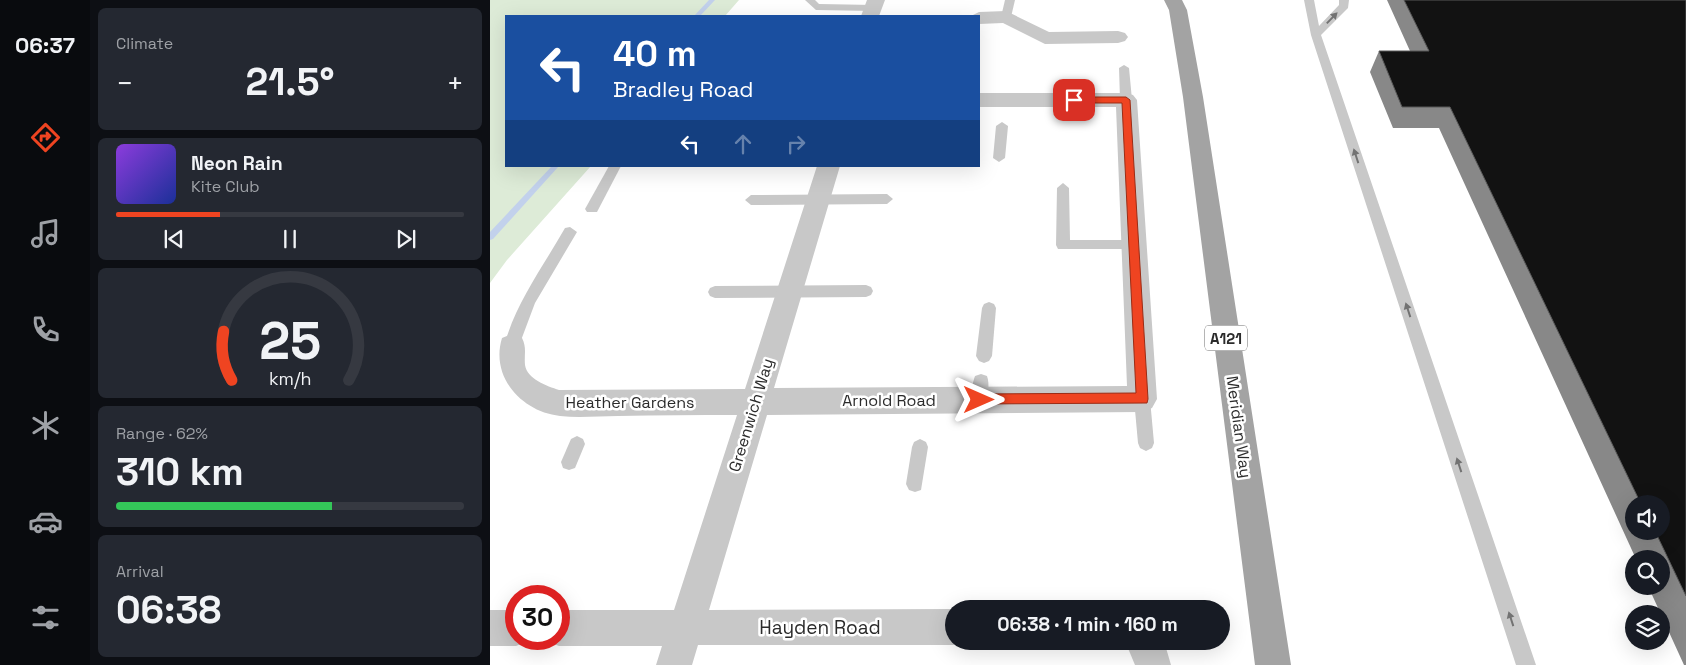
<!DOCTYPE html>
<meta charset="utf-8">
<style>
body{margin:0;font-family:"Space Grotesk",sans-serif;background:#242831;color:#f1f3f6;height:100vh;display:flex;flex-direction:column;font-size:19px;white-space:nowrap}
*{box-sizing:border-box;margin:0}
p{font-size:16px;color:#9ea1a6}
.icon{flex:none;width:28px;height:28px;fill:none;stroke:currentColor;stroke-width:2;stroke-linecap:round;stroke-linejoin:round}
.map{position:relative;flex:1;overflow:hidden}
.sheet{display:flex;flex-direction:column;gap:8px;padding:8px;background:#0d0f14;width:400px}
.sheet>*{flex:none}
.hud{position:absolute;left:15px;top:15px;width:475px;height:152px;border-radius:0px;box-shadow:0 5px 20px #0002;background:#1a4fa0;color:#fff;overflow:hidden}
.fabs{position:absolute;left:1135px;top:495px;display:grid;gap:10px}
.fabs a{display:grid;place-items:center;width:45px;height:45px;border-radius:50%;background:#171b24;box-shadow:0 5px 20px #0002;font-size:25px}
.speed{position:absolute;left:15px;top:585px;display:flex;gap:10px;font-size:25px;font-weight:700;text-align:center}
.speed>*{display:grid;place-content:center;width:65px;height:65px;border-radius:50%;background:#171b24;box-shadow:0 5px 20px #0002;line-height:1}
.speed .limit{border:8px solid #d22;background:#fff;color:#111}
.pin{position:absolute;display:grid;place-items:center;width:42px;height:42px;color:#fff;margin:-21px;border-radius:10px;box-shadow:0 2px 8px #0006}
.me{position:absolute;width:55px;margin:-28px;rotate:90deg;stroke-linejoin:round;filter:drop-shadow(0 0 4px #0008)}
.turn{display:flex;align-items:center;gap:18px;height:105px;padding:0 25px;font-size:22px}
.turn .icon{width:65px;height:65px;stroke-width:2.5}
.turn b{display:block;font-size:35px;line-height:42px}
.lanes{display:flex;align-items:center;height:48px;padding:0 25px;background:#0003;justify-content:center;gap:25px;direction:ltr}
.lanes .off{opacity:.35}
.big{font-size:38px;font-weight:700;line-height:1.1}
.sheet .card{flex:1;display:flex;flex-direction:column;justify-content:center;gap:8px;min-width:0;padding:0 18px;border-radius:8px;background:#242831}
.sheet .dial{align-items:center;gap:0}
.dial svg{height:130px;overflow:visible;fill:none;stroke:#363941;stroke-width:7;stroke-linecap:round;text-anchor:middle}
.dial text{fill:#f1f3f6;stroke:none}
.song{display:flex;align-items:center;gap:15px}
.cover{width:60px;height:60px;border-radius:8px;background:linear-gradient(135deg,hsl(270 70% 55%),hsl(230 70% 35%))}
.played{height:5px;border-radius:2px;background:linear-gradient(90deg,#ef4421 30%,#363941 30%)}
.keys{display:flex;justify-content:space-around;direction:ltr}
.heat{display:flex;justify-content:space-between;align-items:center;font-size:28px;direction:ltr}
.charge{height:8px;border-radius:4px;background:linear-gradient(90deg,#34c759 62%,#363941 0)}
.trip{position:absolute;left:455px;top:600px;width:285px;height:50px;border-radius:25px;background:#171b24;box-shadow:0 5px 20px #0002;font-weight:700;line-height:50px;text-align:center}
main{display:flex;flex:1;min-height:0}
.dock{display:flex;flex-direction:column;width:90px;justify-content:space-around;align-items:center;background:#090b0e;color:#9ea1a6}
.dock .icon{width:35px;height:35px}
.dock .active{color:#ef4421}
.dock b{font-size:22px;color:#f1f3f6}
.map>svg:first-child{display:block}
.green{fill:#ddebd7}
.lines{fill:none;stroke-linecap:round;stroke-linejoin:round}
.stream{fill:#c2d1ec;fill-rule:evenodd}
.lane{fill:#c8c8c8;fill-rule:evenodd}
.street{fill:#c8c8c8;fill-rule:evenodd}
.primary{fill:#a3a3a3;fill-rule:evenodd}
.wall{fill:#888;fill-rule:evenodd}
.building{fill:#121212;stroke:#595959}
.oneway{fill:#727272}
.route{fill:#ef4421;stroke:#9b2c15}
.labels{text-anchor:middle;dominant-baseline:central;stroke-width:5;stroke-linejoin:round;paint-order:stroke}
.shield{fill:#fff;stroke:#6b6b6b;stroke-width:1}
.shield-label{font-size:15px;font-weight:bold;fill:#2b2b2b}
.street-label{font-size:16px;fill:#2b2b2b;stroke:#fff}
.near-street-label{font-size:19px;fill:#2b2b2b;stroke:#fff}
</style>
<main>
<nav class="dock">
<b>06:37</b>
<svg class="icon active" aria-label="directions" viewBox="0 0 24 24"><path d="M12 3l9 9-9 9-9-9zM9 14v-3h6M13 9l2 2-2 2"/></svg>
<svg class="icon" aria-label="music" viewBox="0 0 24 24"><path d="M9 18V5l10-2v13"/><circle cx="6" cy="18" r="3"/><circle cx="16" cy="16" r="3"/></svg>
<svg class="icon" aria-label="phone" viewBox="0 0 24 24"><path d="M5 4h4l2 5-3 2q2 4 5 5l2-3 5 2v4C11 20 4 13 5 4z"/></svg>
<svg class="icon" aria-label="climate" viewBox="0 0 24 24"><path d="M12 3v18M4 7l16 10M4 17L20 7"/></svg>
<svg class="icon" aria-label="car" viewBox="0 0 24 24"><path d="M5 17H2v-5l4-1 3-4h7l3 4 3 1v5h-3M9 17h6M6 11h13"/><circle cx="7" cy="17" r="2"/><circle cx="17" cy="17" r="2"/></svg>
<svg class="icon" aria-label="filters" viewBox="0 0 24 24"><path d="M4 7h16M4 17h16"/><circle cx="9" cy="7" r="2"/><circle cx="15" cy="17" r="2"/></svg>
</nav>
<section class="sheet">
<div class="card"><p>Climate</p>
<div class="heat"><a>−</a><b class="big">21.5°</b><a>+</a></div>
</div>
<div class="card">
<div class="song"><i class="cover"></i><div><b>Neon Rain</b><p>Kite Club</p></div></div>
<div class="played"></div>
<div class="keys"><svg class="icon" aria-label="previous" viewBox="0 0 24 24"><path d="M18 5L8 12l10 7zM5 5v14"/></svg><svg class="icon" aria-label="pause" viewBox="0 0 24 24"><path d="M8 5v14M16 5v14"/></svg><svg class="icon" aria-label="next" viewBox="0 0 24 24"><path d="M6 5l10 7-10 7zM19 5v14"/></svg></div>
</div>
<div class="card dial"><svg viewBox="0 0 100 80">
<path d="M14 69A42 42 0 1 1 86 69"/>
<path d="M14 69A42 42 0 0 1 9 39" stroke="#ef4421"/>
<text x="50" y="56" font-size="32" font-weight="700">25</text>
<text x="50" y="72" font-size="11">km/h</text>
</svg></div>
<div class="card"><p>Range · 62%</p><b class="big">310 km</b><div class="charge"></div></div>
<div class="card"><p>Arrival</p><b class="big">06:38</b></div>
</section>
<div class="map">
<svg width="1196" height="665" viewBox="0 0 1196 665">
<rect width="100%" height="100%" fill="#fff"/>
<polygon class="green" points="0,0 249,0 235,16 16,16 16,166 101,166 17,260 0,283"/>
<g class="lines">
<g class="stream">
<polygon points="219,0 225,0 210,16 204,16"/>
<polygon points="62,166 69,166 3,239 0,240 0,232"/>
</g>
<g class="lane">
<polygon points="315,0 325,0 329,4 384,5 389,8 384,11 326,10"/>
<polygon points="515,0 525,0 521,17 516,20 511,17"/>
<polygon points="814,0 824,0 829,26 849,5 849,0 859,0 858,8 831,35 1046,665 1026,665 821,35"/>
<polygon points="634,65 639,68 642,100 636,104 630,100 629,68"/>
<polygon points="512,122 518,126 515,158 509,162 503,158 506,126"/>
<polygon points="119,166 131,166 107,212 97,212 95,209"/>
<polygon points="573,183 579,188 580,240 645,240 652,245 650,249 568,249 566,245 567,188"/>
<polygon points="397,194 403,199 397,204 261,205 255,200 261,195"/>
<path d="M80,227L87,232L45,303L27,351L22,352L17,351L14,346C26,302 53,267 75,228Z"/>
<polygon points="376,285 381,287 383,291 381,295 376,297 225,298 220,296 218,292 220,288 225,286"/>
<polygon points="499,302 504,304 506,308 502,356 499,361 494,363 489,361 486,356 492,308 494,304"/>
<path d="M491,374L497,376C500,384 498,397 495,405L489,407L483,405C480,397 482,384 485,376Z"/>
<polygon points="652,392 658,394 660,399 664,443 662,448 656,451 650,448 648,443 644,399 646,394"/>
<polygon points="87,436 93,439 95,444 85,468 79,470 73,468 71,462 81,439"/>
<polygon points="430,439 436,442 438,447 431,490 425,492 419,490 416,484 422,447 424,442"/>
</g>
<g class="street">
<polygon points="377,0 395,0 389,16 371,16"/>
<polygon points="516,11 559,32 628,31 635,33 638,37 635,41 628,43 555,44 513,23 489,24 489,16 481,16 489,12"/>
<path d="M489,93H636L643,95L647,100L667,399L662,408L652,412L277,415L219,610L464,609V641H473L464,645H208L202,665H166L172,646H69L56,641V639H69V610H184L247,415C207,415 167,415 128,416C109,416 89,418 70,416C32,412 0,377 12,338L22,334L32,338C37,348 34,354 35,365C37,379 57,386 69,390L255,389L327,166H350L284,388L637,386L626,107H489Z"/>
<polygon points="0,610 26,610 26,639 39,639 39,641 26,646 0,646"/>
<polygon points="635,641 674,641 681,665 645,665"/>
</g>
<polygon class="primary" points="674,0 692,0 697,10 713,97 801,665 765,665 693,97 679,10"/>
</g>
<path class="wall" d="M897,0H1196V665H1194L1158,586H1171V559H1146L949,128H903L880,72L889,51H920ZM1144,504H1171V531H1144Z"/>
<polygon class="building" points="914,0 1196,0 1196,596 1165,531 1171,531 1171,504 1151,504 960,107 912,107 889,51 939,51"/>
<defs><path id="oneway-solid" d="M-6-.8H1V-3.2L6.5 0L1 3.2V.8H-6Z" transform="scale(1.25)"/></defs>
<g class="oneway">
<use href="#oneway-solid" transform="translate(842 18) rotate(-46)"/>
<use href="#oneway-solid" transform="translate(866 156) rotate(-108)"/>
<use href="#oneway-solid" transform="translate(918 310) rotate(-108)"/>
<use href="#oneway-solid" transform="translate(969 465) rotate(-108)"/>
<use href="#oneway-solid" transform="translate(1021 619) rotate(-108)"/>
</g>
<polygon class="route" points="636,97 640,100 658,399 657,403 485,404 483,400 485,396 489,394 646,393 632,103 584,103 579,100 584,97"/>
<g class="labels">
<rect class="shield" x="715" y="325.5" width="42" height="25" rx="4"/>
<g class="shield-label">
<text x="736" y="338">A121</text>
</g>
<g class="street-label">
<text x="399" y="400">Arnold Road</text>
<text x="140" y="402">Heather Gardens</text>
<text transform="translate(261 415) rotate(-73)">Greenwich Way</text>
<text transform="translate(749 427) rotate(82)">Meridian Way</text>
</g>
<g class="near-street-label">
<text x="330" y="627">Hayden Road</text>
</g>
</g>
</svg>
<div class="fabs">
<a><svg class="icon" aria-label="sound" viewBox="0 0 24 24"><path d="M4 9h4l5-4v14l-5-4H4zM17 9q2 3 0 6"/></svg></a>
<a><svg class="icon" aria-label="search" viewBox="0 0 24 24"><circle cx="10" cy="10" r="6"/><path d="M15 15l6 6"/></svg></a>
<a><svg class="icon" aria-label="layers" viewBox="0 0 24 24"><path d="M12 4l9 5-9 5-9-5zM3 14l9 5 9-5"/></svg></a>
</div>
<div class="speed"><div class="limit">30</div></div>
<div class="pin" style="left:584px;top:100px;background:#d93025"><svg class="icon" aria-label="arrive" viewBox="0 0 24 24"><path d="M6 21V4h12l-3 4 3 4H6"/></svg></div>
<svg class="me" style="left:489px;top:400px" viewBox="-20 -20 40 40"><path d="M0-17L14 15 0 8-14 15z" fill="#ef4421" stroke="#fff" stroke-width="4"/></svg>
<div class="trip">06:38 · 1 min · 160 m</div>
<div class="hud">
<div class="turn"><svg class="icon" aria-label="left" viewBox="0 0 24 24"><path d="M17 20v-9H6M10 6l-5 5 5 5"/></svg><div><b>40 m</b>Bradley Road</div></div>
<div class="lanes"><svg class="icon" aria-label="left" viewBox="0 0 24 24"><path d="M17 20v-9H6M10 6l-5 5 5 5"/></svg><svg class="icon off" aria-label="ahead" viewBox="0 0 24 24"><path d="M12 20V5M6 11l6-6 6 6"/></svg><svg class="icon off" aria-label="right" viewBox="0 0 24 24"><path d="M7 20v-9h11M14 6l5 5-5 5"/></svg></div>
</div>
</div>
</main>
